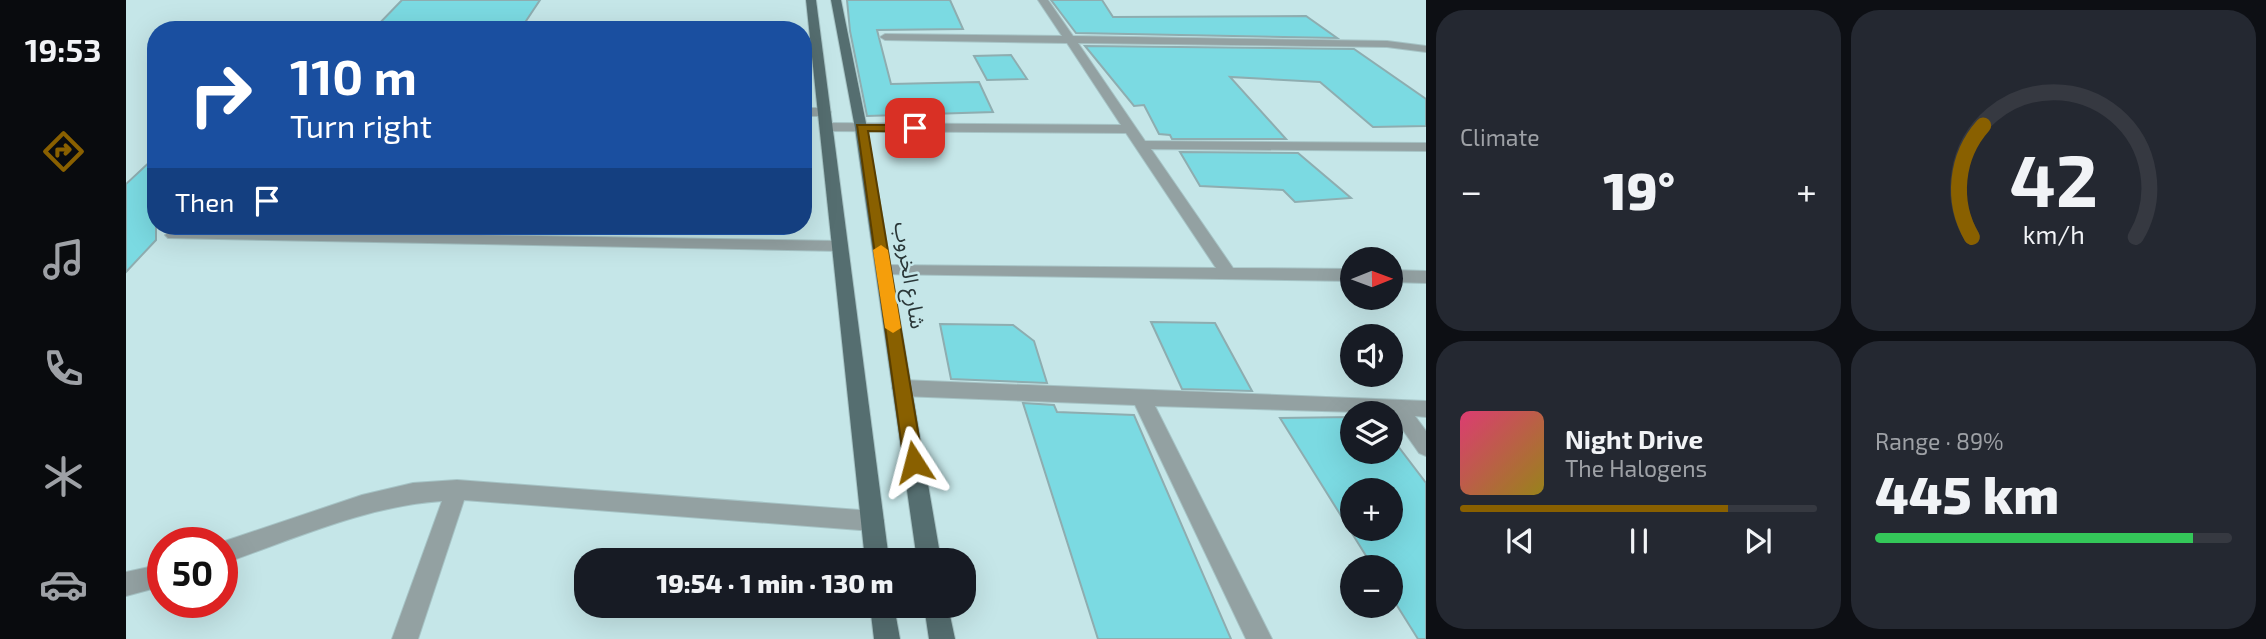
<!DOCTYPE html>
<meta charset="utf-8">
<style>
body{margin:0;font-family:"Exo 2","Noto Sans Arabic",sans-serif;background:#242831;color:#f1f3f6;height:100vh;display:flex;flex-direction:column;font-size:26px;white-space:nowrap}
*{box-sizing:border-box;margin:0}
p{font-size:23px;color:#9ea1a6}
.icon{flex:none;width:38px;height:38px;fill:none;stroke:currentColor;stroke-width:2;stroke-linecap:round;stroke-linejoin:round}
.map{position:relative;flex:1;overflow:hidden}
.details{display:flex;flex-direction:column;gap:10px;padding:10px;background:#0d0f14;width:840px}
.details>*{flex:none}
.guide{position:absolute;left:21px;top:21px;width:665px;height:214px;border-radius:28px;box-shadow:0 7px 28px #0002;background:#1a4fa0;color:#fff;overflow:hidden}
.needle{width:46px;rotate:89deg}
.buttons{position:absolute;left:1214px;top:247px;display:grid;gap:14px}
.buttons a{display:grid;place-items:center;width:63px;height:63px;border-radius:50%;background:#171b24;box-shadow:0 7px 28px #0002;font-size:35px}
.speed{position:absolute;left:21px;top:527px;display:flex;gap:14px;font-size:35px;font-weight:700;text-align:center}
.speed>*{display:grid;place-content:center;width:91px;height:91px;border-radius:50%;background:#171b24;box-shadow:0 7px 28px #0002;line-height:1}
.speed .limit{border:10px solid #d22;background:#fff;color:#111}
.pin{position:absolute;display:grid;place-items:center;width:60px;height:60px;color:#fff;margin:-30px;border-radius:14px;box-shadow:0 4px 10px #0006}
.me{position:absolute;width:77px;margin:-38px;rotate:351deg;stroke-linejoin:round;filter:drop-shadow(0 0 5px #0008)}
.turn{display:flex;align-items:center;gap:24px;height:147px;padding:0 28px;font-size:32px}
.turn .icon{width:91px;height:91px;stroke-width:2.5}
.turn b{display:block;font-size:49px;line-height:60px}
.then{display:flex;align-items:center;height:66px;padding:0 28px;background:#0003;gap:14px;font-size:26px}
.big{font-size:52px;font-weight:800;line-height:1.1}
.details .tile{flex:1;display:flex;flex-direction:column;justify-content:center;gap:10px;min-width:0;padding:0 24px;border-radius:28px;background:#242831}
.details .dial{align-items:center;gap:0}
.dial svg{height:182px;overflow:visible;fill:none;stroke:#363941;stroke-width:7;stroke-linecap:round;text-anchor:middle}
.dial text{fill:#f1f3f6;stroke:none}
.song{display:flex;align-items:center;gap:21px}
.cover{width:84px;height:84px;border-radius:10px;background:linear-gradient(135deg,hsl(340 70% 55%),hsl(50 70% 35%))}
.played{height:7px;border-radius:4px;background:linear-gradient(90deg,#896000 75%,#363941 75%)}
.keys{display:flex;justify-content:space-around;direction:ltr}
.heat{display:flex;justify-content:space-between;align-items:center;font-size:38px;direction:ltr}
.charge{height:10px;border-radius:5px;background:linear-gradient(90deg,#34c759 89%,#363941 0)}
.details .tiles{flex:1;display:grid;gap:10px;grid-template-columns:repeat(2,1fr)}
.trip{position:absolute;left:448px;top:548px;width:402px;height:70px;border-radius:28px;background:#171b24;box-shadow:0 7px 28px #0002;font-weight:800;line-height:70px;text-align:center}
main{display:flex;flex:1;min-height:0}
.menu{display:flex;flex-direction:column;width:126px;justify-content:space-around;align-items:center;background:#090b0e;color:#9ea1a6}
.menu .icon{width:49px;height:49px}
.menu .on{color:#896000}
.menu b{font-size:32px;color:#f1f3f6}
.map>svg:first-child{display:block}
.building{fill:#7bdae2;stroke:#8eadb0;stroke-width:2;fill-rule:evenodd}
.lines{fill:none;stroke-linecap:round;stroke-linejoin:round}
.minor-casing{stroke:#a6c3c5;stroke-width:2}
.major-casing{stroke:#a6c3c5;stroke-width:2}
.minor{fill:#93a1a2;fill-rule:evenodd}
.major{fill:#556e70;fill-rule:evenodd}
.route{fill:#896000;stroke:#593e00;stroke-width:2}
.slow{fill:#f59e0b}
.labels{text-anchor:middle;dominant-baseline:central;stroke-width:5;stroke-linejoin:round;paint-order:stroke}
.street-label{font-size:21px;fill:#2a3738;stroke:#c5e6e8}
</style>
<main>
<nav class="menu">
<b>19:53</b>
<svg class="icon on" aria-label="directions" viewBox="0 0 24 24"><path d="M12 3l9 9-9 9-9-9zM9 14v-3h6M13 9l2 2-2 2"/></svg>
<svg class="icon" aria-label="music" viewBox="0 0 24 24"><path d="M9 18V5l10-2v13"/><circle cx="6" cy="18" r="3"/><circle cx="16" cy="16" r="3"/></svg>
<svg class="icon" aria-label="phone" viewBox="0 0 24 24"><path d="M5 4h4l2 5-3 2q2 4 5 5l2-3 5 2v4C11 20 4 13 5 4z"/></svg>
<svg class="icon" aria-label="climate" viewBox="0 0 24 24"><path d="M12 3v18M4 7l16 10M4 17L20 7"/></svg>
<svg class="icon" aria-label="car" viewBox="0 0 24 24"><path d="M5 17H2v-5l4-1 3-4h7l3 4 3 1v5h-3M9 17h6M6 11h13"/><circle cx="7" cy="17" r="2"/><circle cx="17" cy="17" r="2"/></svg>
</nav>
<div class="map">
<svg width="1300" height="639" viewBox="0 0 1300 639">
<rect width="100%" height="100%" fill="#c5e6e8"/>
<g class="building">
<polygon points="276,0 414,0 394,30 247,30"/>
<polygon points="721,0 824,0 837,29 751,30 765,84 853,82 867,112 741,116 724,31"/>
<polygon points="925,0 976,0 987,17 1180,16 1211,38 950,33"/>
<polygon points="959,46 1228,49 1300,99 1300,126 1247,127 1194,82 1104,77 1160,139 1046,139 1044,135 1033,134 1018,105 1008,106"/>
<polygon points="885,55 901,79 861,80 848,56"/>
<polygon points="1054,152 1172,153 1225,198 1169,202 1157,190 1074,186"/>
<polygon points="30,156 30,240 0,272 0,184"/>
<polygon points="1025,322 1089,323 1126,391 1056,389"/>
<polygon points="814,324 887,325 908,341 921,383 825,379"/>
<polygon points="897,403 928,405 931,412 1008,415 1105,639 972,639"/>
<path d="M1227,417V452H1265V437L1300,483V639H1292L1265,596V567H1247L1154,418ZM1227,490H1265V528H1227Z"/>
</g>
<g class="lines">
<defs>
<g id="minor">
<polygon points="912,0 922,0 947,36 1261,41 1300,46 1300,52 1261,47 952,43 1019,141 1300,143 1300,151 1025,149 1107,268 1227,269 1227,281 752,274 750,270 752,266 758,265 1090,268 1000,133 700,131 694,127 700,123 995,125 941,43 759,40 754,37 759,34 936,36"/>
<polygon points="677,108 699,108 705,112 699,116 677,116"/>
<polygon points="47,230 714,241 722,246 714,251 42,238 39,235"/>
<polygon points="1265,270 1300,271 1300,283 1265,282"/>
<polygon points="776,380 1300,401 1300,417 1289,416 1300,431 1300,456 1293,453 1265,413 1029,406 1146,639 1120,639 1009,405 776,396 769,393 766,388 769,383"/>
<path d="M331,480L747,511L755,514L758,521L755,528L747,531L338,500L292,639H266L316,501C240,506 168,539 96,564V542L236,495L287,483Z"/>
<polygon points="37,564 37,586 0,596 0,572"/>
</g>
<g id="major">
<polygon points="680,0 690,0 763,560 739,560"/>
<polygon points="705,0 715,0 741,128 815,560 791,560 729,128"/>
<polygon points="744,606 768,606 774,639 748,639"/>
<polygon points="798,606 822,606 829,639 803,639"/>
</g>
</defs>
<use href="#minor" class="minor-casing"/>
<use href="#major" class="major-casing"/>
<use href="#minor" class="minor"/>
<use href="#major" class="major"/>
</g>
<polygon class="route" points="731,125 789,125 795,128 789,132 742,131 797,462 795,468 788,470 781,468 778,462"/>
<polygon class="slow" points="755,245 762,250 775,328 767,333 759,328 747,250"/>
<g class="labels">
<g class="street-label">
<text transform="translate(785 275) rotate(81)">شارع الخروب</text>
</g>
</g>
</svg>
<div class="buttons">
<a><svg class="needle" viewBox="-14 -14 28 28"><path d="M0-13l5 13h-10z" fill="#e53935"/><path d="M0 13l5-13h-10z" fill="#9ea1a6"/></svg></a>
<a><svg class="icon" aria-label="sound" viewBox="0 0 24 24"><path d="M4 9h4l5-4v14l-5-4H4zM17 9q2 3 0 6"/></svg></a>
<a><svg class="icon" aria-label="layers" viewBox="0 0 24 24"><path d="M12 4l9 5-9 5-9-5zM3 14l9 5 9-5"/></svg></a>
<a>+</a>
<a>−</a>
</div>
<div class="speed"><div class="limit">50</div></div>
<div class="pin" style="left:789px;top:128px;background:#d93025"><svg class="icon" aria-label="arrive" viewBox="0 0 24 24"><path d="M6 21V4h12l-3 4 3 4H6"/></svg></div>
<svg class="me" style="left:788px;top:462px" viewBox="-20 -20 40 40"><path d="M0-17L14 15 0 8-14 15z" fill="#896000" stroke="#fff" stroke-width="4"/></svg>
<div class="trip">19:54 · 1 min · 130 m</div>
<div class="guide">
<div class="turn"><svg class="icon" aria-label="right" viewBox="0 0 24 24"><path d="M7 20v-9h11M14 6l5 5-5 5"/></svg><div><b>110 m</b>Turn right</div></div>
<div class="then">Then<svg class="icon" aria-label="arrive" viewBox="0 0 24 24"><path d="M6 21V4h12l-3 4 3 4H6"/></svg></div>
</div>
</div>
<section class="details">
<div class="tiles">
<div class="tile"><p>Climate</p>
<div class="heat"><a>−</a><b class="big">19°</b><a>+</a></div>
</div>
<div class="tile dial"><svg viewBox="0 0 100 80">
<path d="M14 69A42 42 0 1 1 86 69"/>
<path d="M14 69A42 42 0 0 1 19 20" stroke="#896000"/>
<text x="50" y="56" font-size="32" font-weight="700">42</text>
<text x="50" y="72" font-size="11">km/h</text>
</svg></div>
<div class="tile">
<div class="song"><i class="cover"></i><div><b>Night Drive</b><p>The Halogens</p></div></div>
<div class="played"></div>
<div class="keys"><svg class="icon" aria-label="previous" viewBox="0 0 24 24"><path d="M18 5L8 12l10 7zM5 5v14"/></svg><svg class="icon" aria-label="pause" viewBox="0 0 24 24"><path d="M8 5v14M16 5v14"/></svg><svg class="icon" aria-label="next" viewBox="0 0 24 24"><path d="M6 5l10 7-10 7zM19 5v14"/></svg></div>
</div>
<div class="tile"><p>Range · 89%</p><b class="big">445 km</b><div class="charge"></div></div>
</div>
</section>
</main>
